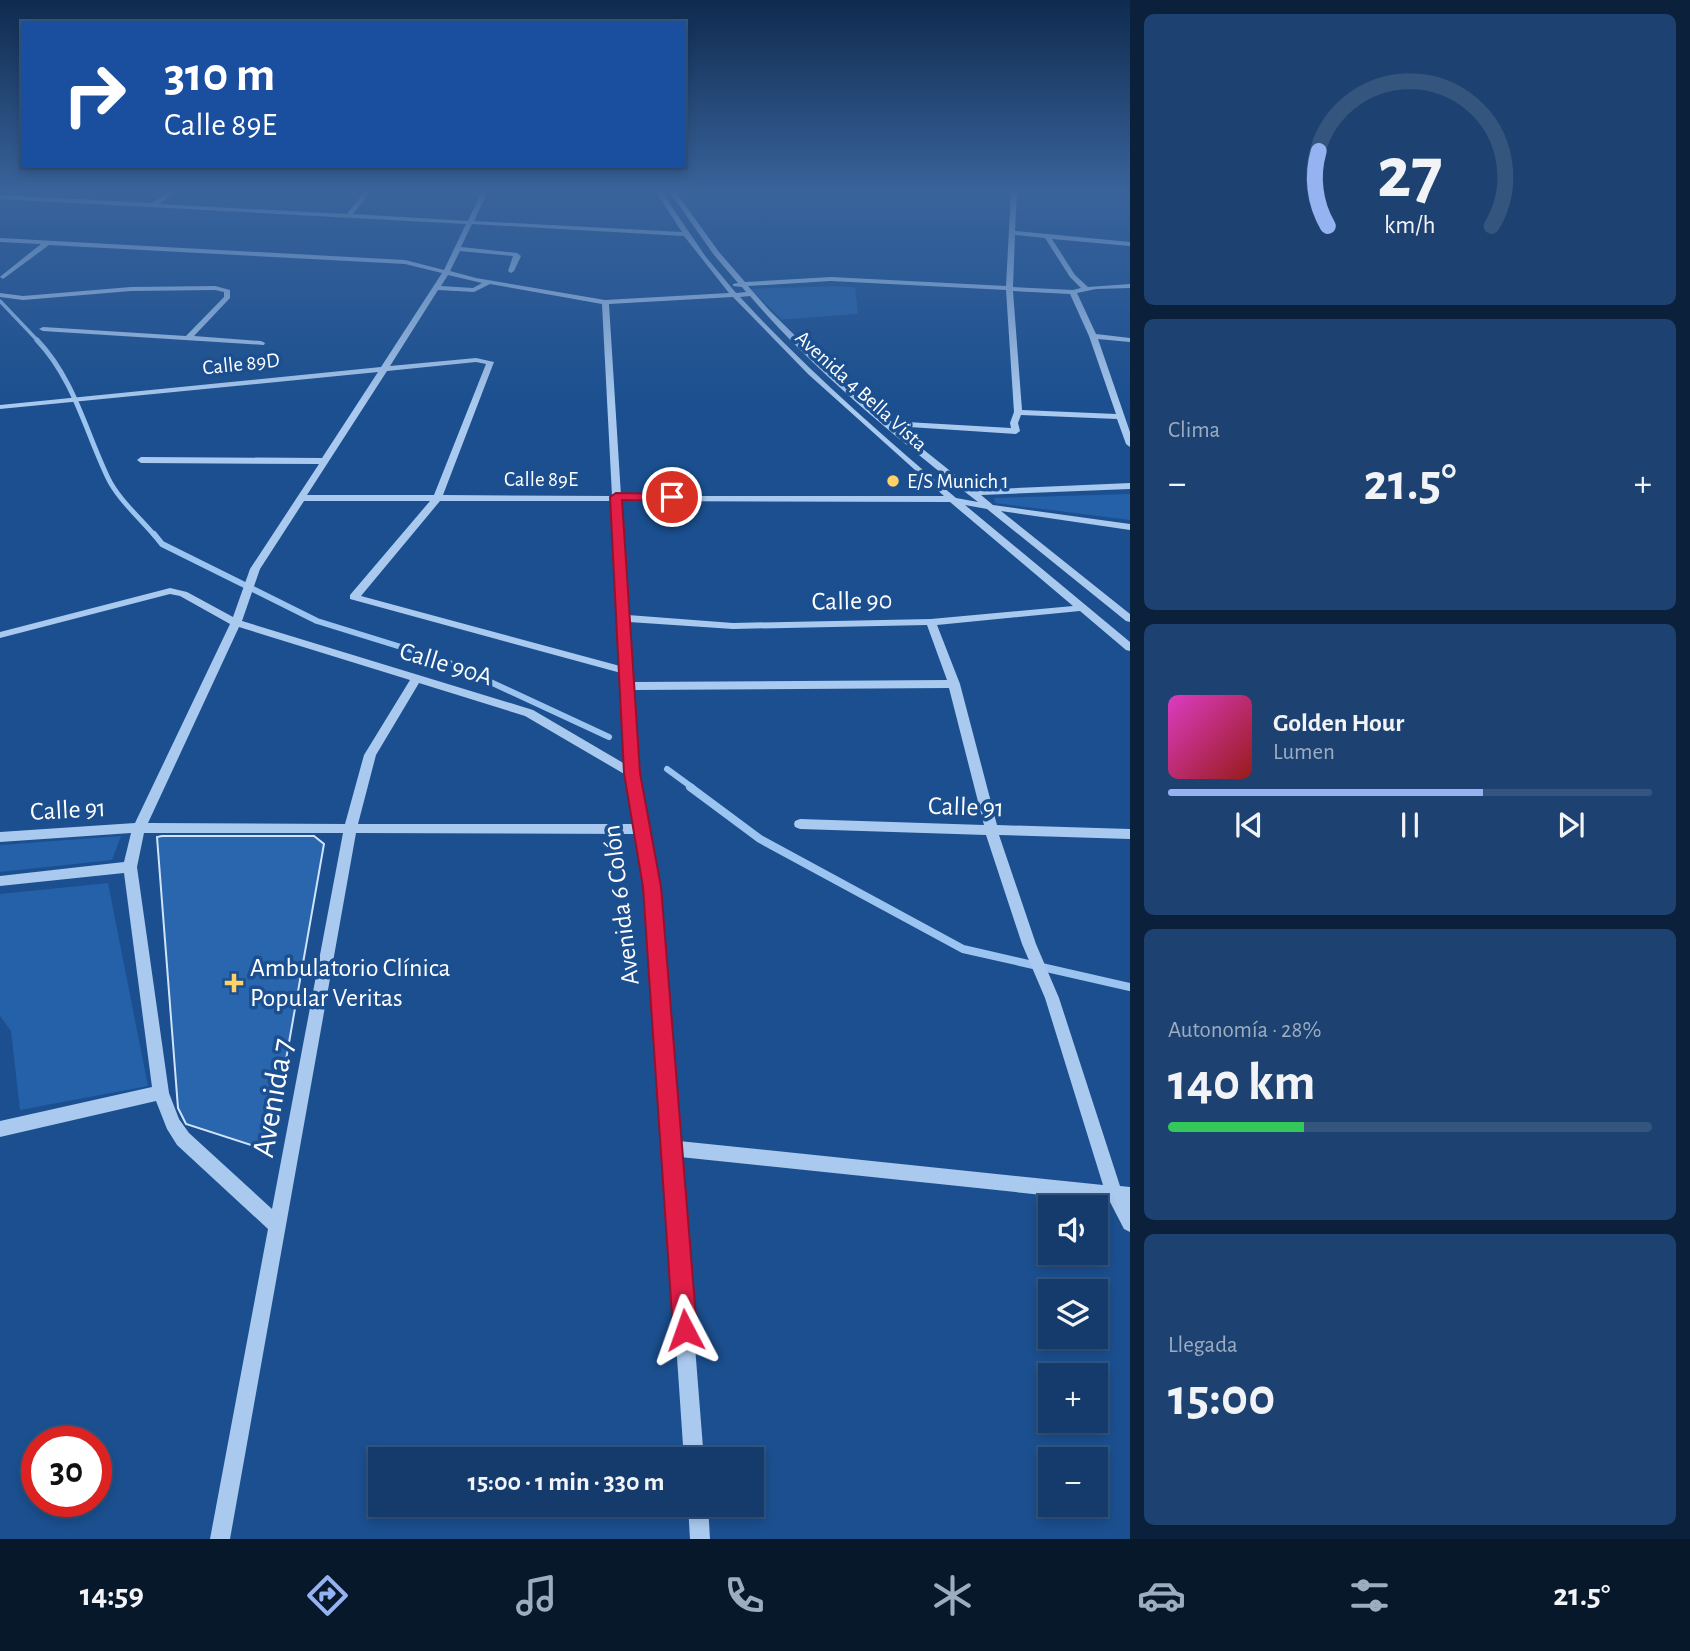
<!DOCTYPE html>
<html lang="es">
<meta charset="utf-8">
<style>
body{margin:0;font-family:"Alegreya Sans",sans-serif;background:#1d4271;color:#f1f3f6;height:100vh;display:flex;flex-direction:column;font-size:26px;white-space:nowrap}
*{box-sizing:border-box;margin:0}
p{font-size:23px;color:#9dadc1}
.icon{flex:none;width:38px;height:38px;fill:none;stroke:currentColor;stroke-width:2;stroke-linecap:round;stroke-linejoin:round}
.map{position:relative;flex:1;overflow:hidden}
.panel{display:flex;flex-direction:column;gap:14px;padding:14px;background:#0b203b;width:560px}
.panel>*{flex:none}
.top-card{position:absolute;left:21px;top:21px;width:665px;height:147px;border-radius:0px;box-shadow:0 4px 10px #0003,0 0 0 2px #33557e;background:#1a4fa0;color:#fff;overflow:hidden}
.tools{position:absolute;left:1038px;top:1195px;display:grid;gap:14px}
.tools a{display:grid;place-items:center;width:70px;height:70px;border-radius:0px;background:#143b6b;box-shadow:0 4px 10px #0003,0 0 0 2px #33557e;font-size:35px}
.speed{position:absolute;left:21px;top:1426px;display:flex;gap:14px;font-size:35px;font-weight:700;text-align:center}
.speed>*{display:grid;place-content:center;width:91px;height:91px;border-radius:50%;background:#143b6b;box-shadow:0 4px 10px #0003,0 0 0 2px #33557e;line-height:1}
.speed .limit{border:10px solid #d22;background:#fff;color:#111}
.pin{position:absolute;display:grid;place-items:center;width:60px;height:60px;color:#fff;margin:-30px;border:4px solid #fff;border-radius:50%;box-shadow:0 2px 7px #0007}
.me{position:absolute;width:77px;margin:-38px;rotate:356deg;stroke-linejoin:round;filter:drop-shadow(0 0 5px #0008)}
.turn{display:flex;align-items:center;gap:24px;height:147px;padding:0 28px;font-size:32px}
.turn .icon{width:91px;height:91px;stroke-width:2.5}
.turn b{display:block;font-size:49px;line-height:60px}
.big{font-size:52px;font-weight:700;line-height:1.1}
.panel .card{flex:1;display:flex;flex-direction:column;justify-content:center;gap:10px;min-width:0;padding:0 24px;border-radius:10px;background:#1d4271}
.panel .dial{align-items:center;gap:0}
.dial svg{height:182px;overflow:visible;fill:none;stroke:#33557e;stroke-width:7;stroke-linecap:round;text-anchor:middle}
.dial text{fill:#f1f3f6;stroke:none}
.song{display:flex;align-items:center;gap:21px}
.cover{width:84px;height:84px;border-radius:10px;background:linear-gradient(135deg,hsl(310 70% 55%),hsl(0 70% 35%))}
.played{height:7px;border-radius:4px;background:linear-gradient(90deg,#95b2f1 65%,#33557e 65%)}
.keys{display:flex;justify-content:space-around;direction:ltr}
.heat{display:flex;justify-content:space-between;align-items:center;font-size:38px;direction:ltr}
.charge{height:10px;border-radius:5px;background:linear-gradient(90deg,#34c759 28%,#33557e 0)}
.trip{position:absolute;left:368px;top:1447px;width:396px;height:70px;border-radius:0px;background:#143b6b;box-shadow:0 4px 10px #0003,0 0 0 2px #33557e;font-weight:700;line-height:70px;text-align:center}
.dock{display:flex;height:112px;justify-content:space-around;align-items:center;background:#08182b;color:#9dadc1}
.dock .icon{width:49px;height:49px}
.dock .selected{color:#95b2f1}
.dock b{font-size:32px;color:#f1f3f6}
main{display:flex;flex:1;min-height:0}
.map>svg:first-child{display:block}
.green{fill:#2461a8}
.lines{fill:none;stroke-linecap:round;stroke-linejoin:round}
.stream-far3{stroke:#9cc4f0;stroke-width:3.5}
.stream-far2{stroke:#9cc4f0;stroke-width:5}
.stream-far1{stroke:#9cc4f0;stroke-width:6}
.stream{stroke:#9cc4f0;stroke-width:8}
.building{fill:#2a66ad;stroke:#cfe3fa;stroke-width:2}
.minor{fill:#a9c9ee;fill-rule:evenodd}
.route{fill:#e11d48;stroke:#92132f;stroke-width:2}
.poi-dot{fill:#ffd166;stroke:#1b4f8f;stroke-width:2.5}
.labels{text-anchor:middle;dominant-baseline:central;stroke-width:7;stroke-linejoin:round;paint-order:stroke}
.far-street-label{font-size:21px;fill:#fff;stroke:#1b4f8f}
.far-poi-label{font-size:21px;fill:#fff;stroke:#1b4f8f;text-anchor:start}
.street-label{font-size:26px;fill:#fff;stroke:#1b4f8f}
.poi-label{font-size:26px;fill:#fff;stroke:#1b4f8f;text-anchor:start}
.near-street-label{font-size:32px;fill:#fff;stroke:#1b4f8f}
</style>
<main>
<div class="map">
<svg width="1130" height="1539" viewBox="0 0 1130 1539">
<rect width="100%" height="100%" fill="#1b4f8f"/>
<g class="green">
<polygon points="835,286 855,287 858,314 775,320 781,319 751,289"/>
<polygon points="1130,494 1130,520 995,503 994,498"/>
<polygon points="121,836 112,860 0,872 0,845"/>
<polygon points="108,883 148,1086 20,1110 11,1031 0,1016 0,894"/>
</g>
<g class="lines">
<polyline class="stream-far3" points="0,301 39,342"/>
<path class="stream-far2" d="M37,340C74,379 85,430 108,478C118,499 140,518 155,536"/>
<g class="stream-far1">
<polyline points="154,534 162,544 317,621 443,660 609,737"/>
<polyline points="667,769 693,788"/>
</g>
<polyline class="stream" points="690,787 760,839 963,949 1130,987"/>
</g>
<polygon class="building" points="162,836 314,836 324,844 272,1139 254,1146 186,1124 178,1108 157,837"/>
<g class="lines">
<g class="minor">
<path d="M170,191H177L159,204L347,214L365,191H371L353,214L468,221L482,191H488L474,221L682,232L655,191H661L706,257L736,293L746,292L742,287L733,286V284L738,283L714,255L669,191H675L719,252L745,282L831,277L1006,286L1011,191H1017L1015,231L1130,242V246L1052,239L1075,275L1088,287L1130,284V288L1096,289L1077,293L1096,334L1130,338V342L1098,339L1130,432V447L1126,444L1117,419L1021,415L1018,423L1020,431L1016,434L894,426L974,490L1130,483V489L981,495L993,505L1130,524V530L1001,511L1130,614V622L1126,621L987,509L965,505L1130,642V651L1126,650L1080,611L937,625L960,684L997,825L1130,829V839L999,835L1036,944L1059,998L1120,1186L1130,1187V1232L1124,1229L1110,1202L680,1157L704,1460H684L645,887L636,834L356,833L230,1539H210L268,1229L177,1145L167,1129L156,1101L0,1137V1121L152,1087L124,873L0,886V876L124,862L131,833L0,842V832L135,823L230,624L180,596L170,594L0,638V632L170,588L187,592L233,617L250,569L319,464L141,463L137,460L141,457L322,458L378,372L0,409V405L381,367L442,273L405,264L49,245L3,279L0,277L1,276L41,244L0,242V238L405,260L444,270L466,224L0,199V195L152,203ZM472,224L684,236L729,293L605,300L476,278L450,271L460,251L513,256L508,271L511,273L514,271L521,256L517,253L461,247ZM1015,235L1045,238L1070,277L1081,288L1073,290L1013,287ZM448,275L482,283L473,288L441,286ZM831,281L1006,290L1014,412L1010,423L1011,428L889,421L827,367L770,311L748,286ZM490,284L602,304L612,496L443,495L494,362L476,358L390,366L438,290L474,292ZM1013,291L1070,294L1089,336L1116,414L1022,410ZM750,296C816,373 898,439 978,502L956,498C881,434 806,369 740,297ZM733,297L808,374L944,496H621L609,304ZM476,362L486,364L434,495H307L387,371ZM304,501H430L350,595V599L621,673L625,764L533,710L242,621L260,569ZM440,501H612L620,666L361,596ZM621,501L950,502L1073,606L931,619L733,623L628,615ZM629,622L733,629L927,625L947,680L632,682ZM239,627L410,680L364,755L345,824L148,823ZM419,683L525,716L626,775L635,824H358L376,755ZM949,688L984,825L800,819L795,821L794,824L795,827L800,829L986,835L1022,944L1045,998L1103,1185L679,1141L659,887L638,773L633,690ZM144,833H343L272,1209L189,1133L179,1119L169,1093L137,867Z"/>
<polygon points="215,286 230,290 230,298 194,336 261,341 265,343 264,345 43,331 39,329 43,327 186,336 224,297 224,292 215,290 131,291 23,300 0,297 0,293 23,296 131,287"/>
<polygon points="688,1505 708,1505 710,1539 690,1539"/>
</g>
</g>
<linearGradient id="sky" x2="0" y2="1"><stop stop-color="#0f2b4f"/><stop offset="0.47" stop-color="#39639b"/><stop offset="1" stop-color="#39639b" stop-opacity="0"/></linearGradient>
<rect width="1130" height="406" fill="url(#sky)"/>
<polygon class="route" points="616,493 672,494 678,497 672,501 622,500 640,773 661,887 697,1330 693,1338 685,1342 676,1338 673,1330 643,887 624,773 610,497"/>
<g class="poi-dot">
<circle cx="893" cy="481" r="7"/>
<path d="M230.5 972.5h7v7h7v7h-7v7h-7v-7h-7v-7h7z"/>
</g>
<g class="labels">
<g class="far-street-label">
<text transform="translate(241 364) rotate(-6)">Calle 89D</text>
<text transform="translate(861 391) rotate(42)">Avenida 4 Bella Vista</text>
<text x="541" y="479">Calle 89E</text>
</g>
<g class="far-poi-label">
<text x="907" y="481">E/S Munich 1</text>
</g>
<g class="street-label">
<text transform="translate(852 601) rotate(-1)">Calle 90</text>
<text transform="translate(446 664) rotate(17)">Calle 90A</text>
<text transform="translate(966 807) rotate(2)">Calle 91</text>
<text transform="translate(68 810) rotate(-3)">Calle 91</text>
<text transform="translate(621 905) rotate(-97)">Avenida 6 Colón</text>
</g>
<g class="poi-label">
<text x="250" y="968">Ambulatorio Clínica<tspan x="250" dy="30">Popular Veritas</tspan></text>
</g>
<g class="near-street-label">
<text transform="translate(273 1098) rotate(-80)">Avenida 7</text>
</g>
</g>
</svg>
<div class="tools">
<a><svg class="icon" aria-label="sound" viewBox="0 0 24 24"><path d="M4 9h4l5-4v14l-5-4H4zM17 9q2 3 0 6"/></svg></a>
<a><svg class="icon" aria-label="layers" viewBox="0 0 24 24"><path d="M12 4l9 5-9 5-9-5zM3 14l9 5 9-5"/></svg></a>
<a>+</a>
<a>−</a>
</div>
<div class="speed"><div class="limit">30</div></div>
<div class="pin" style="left:672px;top:497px;background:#d93025"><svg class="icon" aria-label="arrive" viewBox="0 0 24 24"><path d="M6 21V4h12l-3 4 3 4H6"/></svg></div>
<svg class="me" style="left:685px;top:1330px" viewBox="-20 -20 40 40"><path d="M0-17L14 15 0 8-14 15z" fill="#e11d48" stroke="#fff" stroke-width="4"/></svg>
<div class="trip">15:00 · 1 min · 330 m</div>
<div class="top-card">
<div class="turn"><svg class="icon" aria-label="right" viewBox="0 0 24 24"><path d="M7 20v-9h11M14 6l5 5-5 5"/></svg><div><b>310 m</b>Calle 89E</div></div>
</div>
</div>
<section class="panel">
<div class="card dial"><svg viewBox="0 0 100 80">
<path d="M14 69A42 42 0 1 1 86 69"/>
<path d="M14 69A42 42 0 0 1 10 36" stroke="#95b2f1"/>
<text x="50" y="56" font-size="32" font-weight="700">27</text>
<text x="50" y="72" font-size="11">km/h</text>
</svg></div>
<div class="card"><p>Clima</p>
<div class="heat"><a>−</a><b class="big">21.5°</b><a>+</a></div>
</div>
<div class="card">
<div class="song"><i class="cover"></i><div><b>Golden Hour</b><p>Lumen</p></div></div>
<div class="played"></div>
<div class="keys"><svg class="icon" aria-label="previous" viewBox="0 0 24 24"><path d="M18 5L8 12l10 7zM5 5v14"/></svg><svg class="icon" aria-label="pause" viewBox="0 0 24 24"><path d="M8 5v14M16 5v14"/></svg><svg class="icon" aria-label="next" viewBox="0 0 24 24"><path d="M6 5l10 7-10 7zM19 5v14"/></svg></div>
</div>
<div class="card"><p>Autonomía · 28%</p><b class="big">140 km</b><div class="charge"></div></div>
<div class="card"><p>Llegada</p><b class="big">15:00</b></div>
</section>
</main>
<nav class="dock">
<b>14:59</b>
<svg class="icon selected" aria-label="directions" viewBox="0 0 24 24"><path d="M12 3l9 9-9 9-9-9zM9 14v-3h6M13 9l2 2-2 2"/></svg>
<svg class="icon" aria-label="music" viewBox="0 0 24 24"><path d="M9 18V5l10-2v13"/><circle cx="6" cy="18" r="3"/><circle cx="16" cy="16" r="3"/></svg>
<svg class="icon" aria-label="phone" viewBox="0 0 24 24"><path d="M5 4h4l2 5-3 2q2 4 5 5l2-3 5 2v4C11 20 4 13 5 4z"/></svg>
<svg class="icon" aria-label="climate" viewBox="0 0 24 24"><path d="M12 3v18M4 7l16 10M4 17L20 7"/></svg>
<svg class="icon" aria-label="car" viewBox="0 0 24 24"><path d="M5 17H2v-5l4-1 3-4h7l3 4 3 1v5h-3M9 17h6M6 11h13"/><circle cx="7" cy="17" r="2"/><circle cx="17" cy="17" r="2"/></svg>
<svg class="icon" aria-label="filters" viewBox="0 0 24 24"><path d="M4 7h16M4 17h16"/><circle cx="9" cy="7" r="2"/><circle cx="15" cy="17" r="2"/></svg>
<b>21.5°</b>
</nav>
